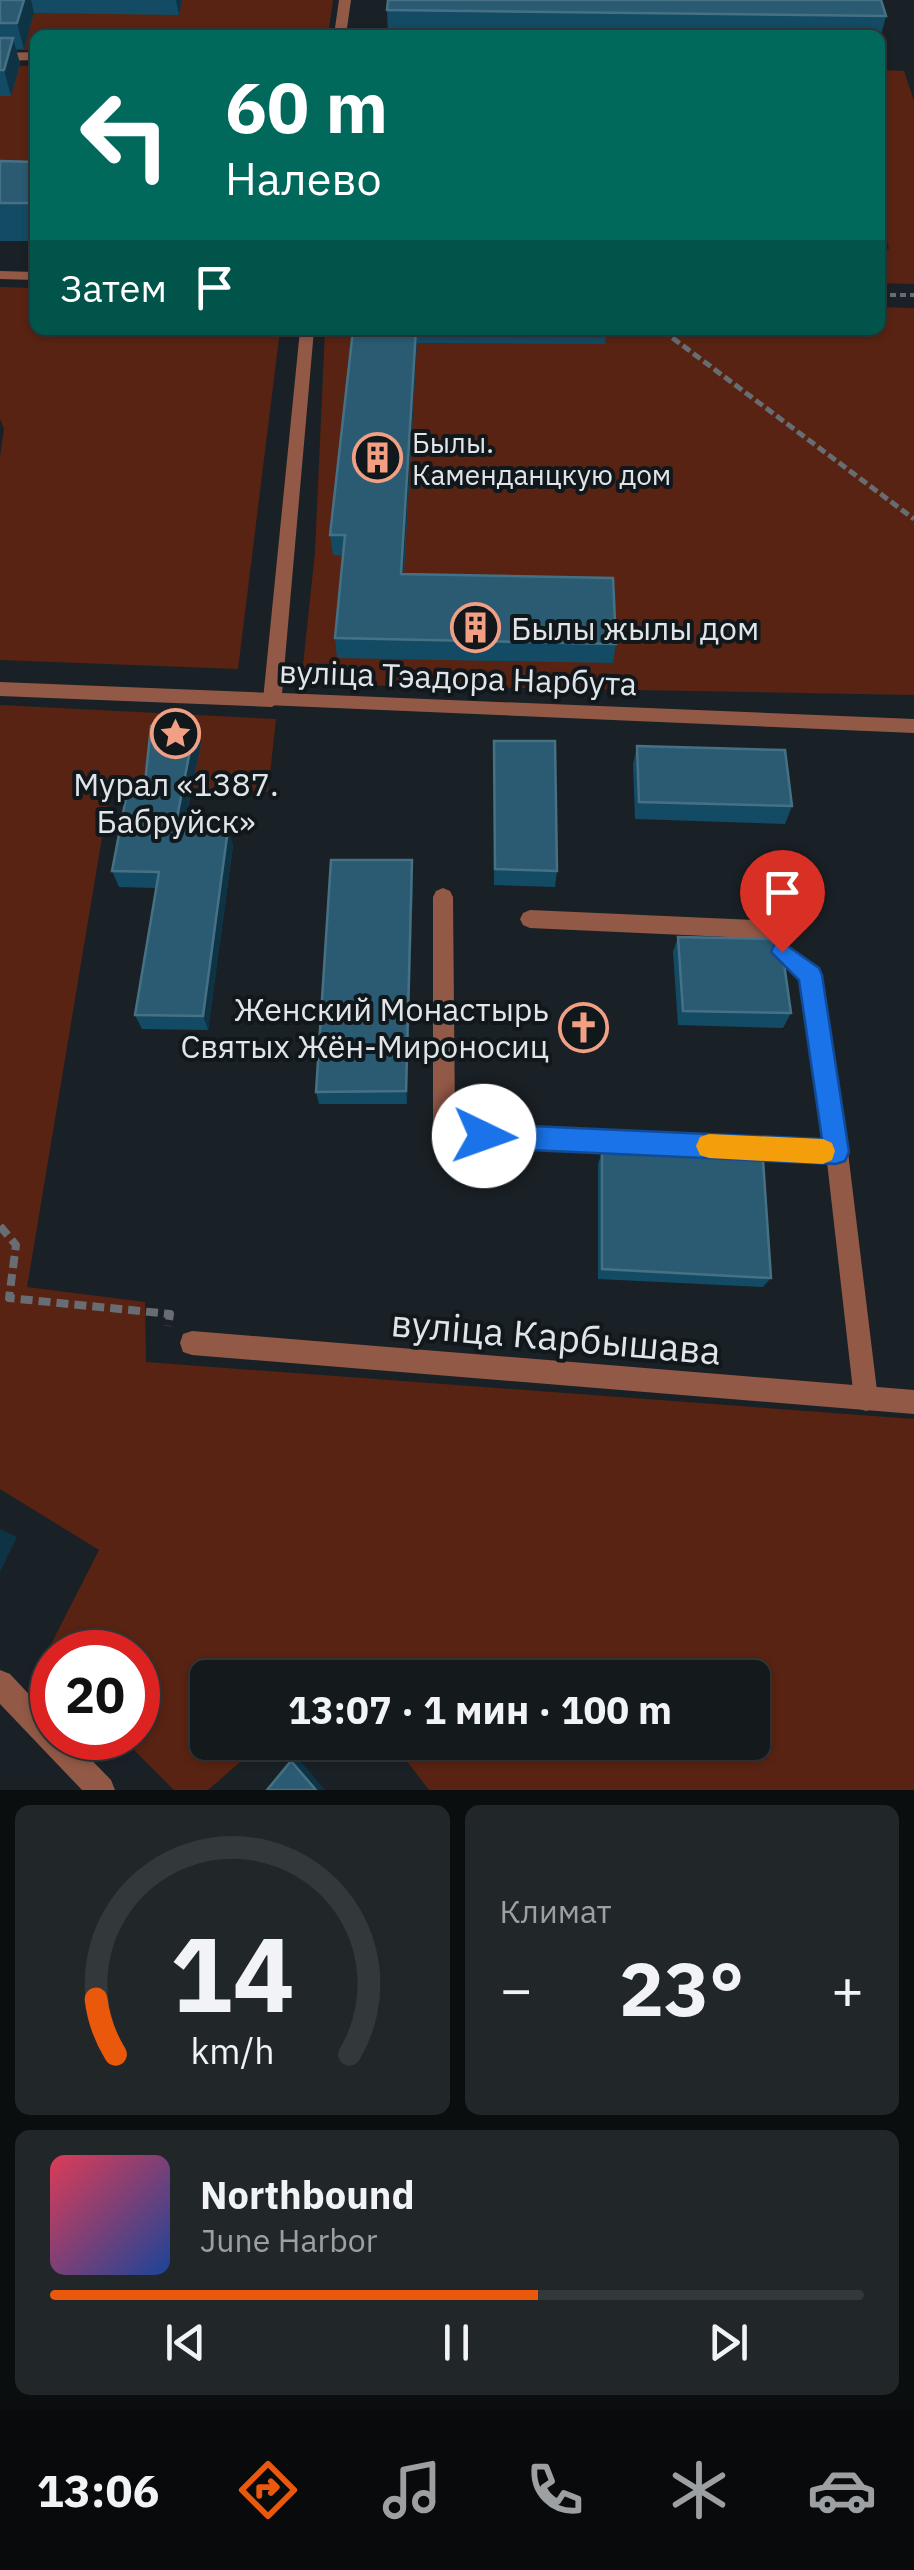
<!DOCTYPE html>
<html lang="ru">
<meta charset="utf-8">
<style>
body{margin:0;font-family:"IBM Plex Sans",sans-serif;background:#212629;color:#f1f3f6;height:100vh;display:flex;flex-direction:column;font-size:38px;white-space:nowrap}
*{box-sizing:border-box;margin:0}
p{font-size:32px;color:#9da0a3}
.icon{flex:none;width:55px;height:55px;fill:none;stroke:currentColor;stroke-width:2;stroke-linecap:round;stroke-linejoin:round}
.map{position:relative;height:1790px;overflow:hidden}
.panel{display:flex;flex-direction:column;gap:15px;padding:15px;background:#0b0e0f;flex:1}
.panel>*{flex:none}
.top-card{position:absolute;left:30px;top:30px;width:855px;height:305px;border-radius:15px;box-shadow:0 2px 8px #0004,0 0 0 2px #33383b;background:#00695c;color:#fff;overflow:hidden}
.speed{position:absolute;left:30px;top:1630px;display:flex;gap:20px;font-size:50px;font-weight:700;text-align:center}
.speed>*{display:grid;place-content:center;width:130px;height:130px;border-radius:50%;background:#14191c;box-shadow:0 2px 8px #0004,0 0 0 2px #33383b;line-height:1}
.speed .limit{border:15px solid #d22;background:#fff;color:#111}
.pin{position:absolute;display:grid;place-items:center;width:85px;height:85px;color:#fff;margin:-102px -42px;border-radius:50% 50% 50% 0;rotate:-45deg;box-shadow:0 0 10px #0007}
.pin .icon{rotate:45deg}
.me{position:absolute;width:110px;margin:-55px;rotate:93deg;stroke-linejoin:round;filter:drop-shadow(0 0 8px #0008)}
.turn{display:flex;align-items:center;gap:35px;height:210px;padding:0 30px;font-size:45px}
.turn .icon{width:130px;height:130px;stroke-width:2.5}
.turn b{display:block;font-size:70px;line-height:85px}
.then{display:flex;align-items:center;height:95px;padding:0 30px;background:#0003;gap:20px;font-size:38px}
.big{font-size:75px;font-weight:700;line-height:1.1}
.panel .card{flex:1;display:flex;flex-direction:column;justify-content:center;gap:15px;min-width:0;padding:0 35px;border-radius:15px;background:#212629}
.panel .dial{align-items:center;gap:0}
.dial svg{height:260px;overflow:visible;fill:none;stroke:#33383b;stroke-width:7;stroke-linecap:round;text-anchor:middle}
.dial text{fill:#f1f3f6;stroke:none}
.song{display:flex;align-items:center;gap:30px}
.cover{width:120px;height:120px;border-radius:15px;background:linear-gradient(135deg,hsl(350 70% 55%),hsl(220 70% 35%))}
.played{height:10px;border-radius:5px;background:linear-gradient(90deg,#ea580c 60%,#33383b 60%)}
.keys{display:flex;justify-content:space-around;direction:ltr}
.heat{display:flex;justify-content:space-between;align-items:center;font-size:55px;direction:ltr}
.panel .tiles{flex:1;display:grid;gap:15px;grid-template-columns:1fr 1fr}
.card:last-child{grid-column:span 2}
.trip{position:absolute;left:190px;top:1660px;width:580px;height:100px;border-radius:15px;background:#14191c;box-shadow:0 2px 8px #0004,0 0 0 2px #33383b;font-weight:700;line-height:100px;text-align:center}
.tab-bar{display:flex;height:160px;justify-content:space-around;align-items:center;background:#080a0b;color:#9da0a3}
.tab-bar .icon{width:70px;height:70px}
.tab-bar .selected{color:#ea580c}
.tab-bar b{font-size:45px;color:#f1f3f6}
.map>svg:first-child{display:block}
.green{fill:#582312}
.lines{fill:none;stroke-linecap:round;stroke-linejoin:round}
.path-far2{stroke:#676d72;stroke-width:4;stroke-dasharray:6 4;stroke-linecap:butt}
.path-far1{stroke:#676d72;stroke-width:5;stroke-dasharray:9 4;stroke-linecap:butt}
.path{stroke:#676d72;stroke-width:8;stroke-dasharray:12 6;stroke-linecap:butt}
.lane{fill:#935947;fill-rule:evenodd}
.street{fill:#935947;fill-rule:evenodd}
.wall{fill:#134b64}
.shaded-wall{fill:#0d3345}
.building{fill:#2a5b72;stroke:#467185;stroke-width:2.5}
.route{fill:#1a73e8;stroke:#114b97;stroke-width:2.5}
.slow{fill:#f59e0b}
.labels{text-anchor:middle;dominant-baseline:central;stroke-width:8;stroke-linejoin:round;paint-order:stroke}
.far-poi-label{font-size:28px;fill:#e1e5e9;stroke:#11181c;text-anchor:start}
.poi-label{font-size:32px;fill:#e1e5e9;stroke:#11181c;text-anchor:start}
.street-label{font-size:32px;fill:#e1e5e9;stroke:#11181c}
.near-street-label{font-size:38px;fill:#e1e5e9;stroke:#11181c}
</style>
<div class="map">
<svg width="914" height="1790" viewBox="0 0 914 1790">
<rect width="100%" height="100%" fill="#1a2126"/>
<g class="green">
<polygon points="0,0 333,0 328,35 35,35 35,50 0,50"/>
<polygon points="0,66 35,66 35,200 0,199"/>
<polygon points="880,70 904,71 914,101 914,284 880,283 880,250 889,249 885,232 880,231"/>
<polygon points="0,287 35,288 35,330 280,330 238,669 0,660 0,457 4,429 0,419"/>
<polygon points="880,307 914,308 914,695 301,684 315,552 325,330 880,330"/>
<polygon points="0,705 276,719 268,792 111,783 27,1287 145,1302 146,1362 914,1419 914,1790 429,1790 393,1743 752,1742 752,1678 344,1678 341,1673 336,1678 208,1678 208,1742 262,1743 208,1790 174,1790 122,1738 138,1738 138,1652 52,1652 52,1669 43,1660 99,1550 0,1489"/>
</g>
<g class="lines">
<polyline class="path-far2" points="880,295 914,295"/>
<polyline class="path-far1" points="662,330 914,519"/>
<polyline class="path" points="0,1226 16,1245 9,1298 170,1314 168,1326"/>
<g class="lane">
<polygon points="35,52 35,60 0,61 0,53"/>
<polygon points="0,271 35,272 35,280 0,279"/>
<polygon points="0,682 272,693 281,700 272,707 0,696"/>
<polygon points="443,888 450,891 453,897 455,1124 824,1141 800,980 750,938 530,928 523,925 520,919 523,913 530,910 754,920 817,968 848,1152 878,1399 875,1408 866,1411 857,1408 854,1399 827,1162 444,1145 436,1142 433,1134 433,897 436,891"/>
</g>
<g class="street">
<polygon points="339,0 351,0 346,35 334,35"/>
<polygon points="300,330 314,330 282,693 914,719 914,733 266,705 263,700"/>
<polygon points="192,1331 914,1390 914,1414 192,1355 183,1352 180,1343 183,1334"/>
<polygon points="0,1670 10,1674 52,1719 52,1738 70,1738 111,1780 115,1790 82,1790 0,1704"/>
</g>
</g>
<g class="wall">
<polygon points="0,0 182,0 179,15 34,13 24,49 16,49 20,64 11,96 0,96"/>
<polygon points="387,10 886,16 880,39 880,35 388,35"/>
<polygon points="0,161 35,162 35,241 0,241"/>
<polygon points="353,330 607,330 605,344 417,343 404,574 616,644 613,663 337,658 335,638 343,556 333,555 330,535"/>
<polygon points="494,741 557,871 555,887 494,885"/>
<polygon points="201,743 184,828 228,829 233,846 208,1030 142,1029 135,1015 156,888 119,887 112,871 145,783"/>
<polygon points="637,746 792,806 785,824 635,819 633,764"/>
<polygon points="413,877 407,1104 319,1104 316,1092"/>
<polygon points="678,937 791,1013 783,1028 678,1025 673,952"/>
<polygon points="602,1152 771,1278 763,1287 598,1279 598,1164"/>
</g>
<g class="shaded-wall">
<polygon points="24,0 31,0 34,13 24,49 17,23"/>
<polygon points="176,0 182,0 179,15"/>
<polygon points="13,38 20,64 11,96 4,70"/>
<polygon points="416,330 417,343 402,594 401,574"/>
<polygon points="195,725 201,743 180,845 175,828"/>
<polygon points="228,829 233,846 208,1030 203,1016"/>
<polygon points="412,860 413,877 407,1104 406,1091"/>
<polygon points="0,1529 17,1537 0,1572"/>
<polygon points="296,1756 325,1790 316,1790 291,1761"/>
</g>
<g class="building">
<polygon points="0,0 24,0 17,23 0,23"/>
<polygon points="388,0 881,0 886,16 387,10"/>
<polygon points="0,38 13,38 4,70 0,70"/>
<polygon points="0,161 35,162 35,203 0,203"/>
<polygon points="353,330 416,330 401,574 613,578 616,644 335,638 345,535 330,535"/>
<polygon points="195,725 175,828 228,829 203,1016 135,1015 159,872 112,871 129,782 145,783 151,726"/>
<polygon points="494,741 555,741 557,871 495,869"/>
<polygon points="637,746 785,750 792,806 639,802"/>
<polygon points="331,860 412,860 406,1091 316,1092"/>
<polygon points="678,937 770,939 782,949 791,1013 683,1011"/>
<polygon points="602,1152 763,1160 771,1278 602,1269"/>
<polygon points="291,1761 316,1790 267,1790"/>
</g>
<polygon class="route" points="782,942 819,968 822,975 849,1152 845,1161 836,1164 484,1148 475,1145 471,1136 475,1127 484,1124 822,1139 799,980 771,952 774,945"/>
<polygon class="slow" points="709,1134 823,1139 832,1143 835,1151 832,1160 823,1164 709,1158 700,1155 696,1146 700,1137"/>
<defs>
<symbol id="building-ring" viewBox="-11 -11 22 22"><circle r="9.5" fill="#11181c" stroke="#f39f84" stroke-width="1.5"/><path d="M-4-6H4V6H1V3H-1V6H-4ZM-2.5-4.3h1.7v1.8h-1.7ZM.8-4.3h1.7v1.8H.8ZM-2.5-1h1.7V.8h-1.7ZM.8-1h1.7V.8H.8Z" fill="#f39f84"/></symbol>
<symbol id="sight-ring" viewBox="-11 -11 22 22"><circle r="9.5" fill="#11181c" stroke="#f39f84" stroke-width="1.5"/><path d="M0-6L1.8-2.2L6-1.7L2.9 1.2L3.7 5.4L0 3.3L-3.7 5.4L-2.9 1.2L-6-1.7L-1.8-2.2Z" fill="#f39f84"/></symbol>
<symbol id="church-ring" viewBox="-11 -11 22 22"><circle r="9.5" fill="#11181c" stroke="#f39f84" stroke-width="1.5"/><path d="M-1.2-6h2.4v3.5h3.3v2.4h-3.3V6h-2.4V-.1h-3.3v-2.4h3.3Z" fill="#f39f84"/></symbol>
</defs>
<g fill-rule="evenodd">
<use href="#building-ring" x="350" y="430" width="55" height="55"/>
<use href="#building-ring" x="448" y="600" width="55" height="55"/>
<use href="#sight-ring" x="148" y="706" width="55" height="55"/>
<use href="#church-ring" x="556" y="1000" width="55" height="55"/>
</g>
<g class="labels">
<g class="far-poi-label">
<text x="412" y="442">Былы.<tspan x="412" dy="32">Каменданцкую дом</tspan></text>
</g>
<g class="poi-label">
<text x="511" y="628">Былы жылы дом</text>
<text x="176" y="784" text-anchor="middle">Мурал «1387.<tspan x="176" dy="37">Бабруйск»</tspan></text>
<text x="549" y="1009" text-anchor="end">Женский Монастырь<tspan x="549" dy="37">Святых Жён-Мироносиц</tspan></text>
</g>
<g class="street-label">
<text transform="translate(458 677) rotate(2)">вуліца Тэадора Нарбута</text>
</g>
<g class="near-street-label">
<text transform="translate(556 1336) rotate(5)">вуліца Карбышава</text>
</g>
</g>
</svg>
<div class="speed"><div class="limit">20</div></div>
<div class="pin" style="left:782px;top:952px;background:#d93025"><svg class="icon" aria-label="arrive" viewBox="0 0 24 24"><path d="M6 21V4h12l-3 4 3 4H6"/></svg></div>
<svg class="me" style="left:484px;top:1136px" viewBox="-20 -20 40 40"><circle r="19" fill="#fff"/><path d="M0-13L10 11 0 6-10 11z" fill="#1a73e8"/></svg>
<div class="trip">13:07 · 1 мин · 100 m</div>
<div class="top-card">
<div class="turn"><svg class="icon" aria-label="left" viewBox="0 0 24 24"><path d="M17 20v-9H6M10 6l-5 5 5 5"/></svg><div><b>60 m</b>Налево</div></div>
<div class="then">Затем<svg class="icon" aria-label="arrive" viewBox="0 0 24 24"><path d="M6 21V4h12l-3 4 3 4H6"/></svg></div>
</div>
</div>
<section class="panel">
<div class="tiles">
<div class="card dial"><svg viewBox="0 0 100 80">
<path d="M14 69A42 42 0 1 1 86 69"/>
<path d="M14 69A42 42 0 0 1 8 52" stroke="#ea580c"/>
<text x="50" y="56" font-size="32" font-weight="700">14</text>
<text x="50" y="72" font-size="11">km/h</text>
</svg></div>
<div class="card"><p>Климат</p>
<div class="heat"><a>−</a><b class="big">23°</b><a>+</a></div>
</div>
<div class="card">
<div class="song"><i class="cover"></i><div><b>Northbound</b><p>June Harbor</p></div></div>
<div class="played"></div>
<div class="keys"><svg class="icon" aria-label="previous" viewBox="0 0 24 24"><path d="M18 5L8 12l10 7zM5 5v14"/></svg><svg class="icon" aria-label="pause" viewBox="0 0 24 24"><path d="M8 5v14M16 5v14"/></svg><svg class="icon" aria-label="next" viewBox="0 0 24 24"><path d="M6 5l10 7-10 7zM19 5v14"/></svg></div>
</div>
</div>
</section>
<nav class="tab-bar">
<b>13:06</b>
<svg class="icon selected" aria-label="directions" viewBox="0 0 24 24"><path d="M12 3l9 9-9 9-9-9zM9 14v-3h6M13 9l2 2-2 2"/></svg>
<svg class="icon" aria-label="music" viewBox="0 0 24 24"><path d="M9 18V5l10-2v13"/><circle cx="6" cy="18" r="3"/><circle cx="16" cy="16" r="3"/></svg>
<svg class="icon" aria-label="phone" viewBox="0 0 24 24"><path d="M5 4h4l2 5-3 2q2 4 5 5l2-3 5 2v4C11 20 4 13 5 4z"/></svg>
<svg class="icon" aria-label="climate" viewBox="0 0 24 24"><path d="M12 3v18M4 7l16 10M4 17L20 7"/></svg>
<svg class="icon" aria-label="car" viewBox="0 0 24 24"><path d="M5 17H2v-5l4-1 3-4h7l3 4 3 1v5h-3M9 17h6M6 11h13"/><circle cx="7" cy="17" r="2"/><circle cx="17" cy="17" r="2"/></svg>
</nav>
